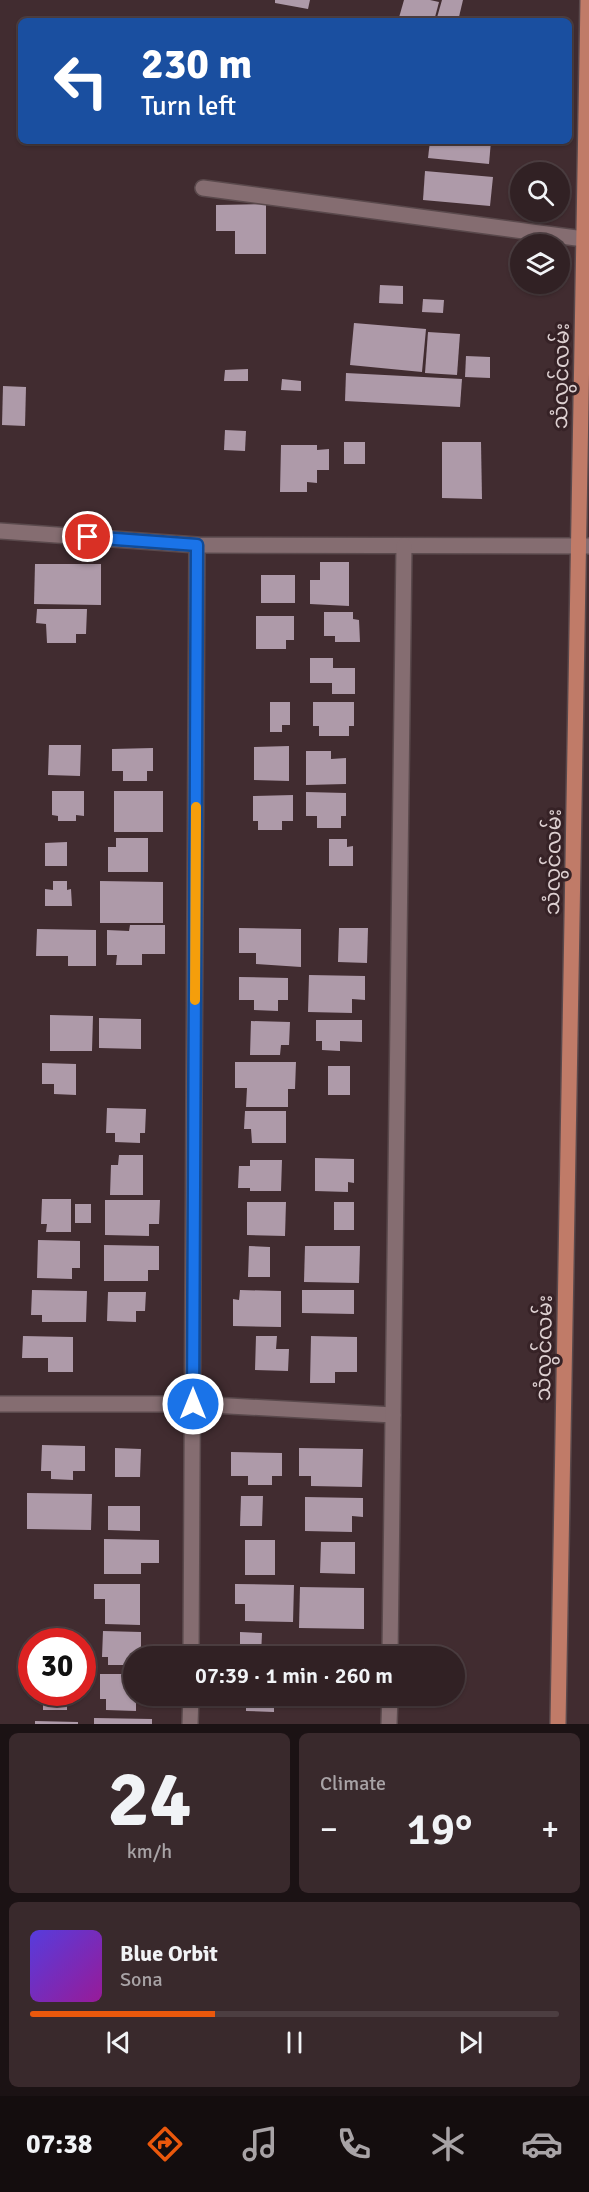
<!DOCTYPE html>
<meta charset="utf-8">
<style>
body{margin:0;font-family:Signika,"Noto Sans Myanmar",sans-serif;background:#39292c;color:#f1f3f6;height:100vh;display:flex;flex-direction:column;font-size:22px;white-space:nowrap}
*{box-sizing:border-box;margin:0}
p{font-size:20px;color:#a8a3a6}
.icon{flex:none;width:33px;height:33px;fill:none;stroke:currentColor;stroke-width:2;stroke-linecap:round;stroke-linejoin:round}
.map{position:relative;height:1724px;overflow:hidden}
.drawer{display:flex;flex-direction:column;gap:9px;padding:9px;background:#1b1214;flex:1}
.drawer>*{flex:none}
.hud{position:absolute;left:18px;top:18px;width:554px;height:126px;border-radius:9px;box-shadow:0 2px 4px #0004,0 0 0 2px #4c3e41;background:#1a4fa0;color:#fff;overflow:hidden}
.fabs{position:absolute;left:510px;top:162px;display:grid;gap:12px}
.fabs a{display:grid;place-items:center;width:60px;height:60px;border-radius:50%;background:#312124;box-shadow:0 2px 4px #0004,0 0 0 2px #4c3e41;font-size:30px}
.speed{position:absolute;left:18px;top:1628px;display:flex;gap:12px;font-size:30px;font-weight:700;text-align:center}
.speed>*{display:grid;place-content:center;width:78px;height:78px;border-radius:50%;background:#312124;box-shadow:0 2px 4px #0004,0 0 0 2px #4c3e41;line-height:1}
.speed .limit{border:9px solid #d22;background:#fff;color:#111}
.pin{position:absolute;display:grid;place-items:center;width:51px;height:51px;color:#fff;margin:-26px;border:3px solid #fff;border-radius:50%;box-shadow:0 2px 6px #0007}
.me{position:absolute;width:66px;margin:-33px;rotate:0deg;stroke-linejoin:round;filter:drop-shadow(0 0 4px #0008)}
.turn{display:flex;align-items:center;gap:21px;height:126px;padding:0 24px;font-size:27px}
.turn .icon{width:78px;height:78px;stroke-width:2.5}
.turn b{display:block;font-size:42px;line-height:51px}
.big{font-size:45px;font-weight:600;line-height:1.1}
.drawer .tile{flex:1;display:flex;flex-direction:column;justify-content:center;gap:9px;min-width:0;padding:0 21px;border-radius:9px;background:#39292c}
.drawer .dial{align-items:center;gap:0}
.dial b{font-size:78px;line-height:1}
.song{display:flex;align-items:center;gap:18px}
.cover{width:72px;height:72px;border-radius:9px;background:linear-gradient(135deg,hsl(250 70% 55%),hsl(300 70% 35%))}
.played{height:6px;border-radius:3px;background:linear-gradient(90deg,#ea580c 35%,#4c3e41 35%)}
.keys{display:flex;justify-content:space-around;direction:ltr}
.heat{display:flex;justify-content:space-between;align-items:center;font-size:33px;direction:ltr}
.drawer .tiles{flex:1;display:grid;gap:9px;grid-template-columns:1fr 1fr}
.tile:last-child{grid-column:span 2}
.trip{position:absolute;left:123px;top:1646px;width:342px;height:60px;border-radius:30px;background:#312124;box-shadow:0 2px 4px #0004,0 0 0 2px #4c3e41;font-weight:600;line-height:60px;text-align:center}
.tab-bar{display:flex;height:96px;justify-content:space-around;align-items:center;background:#140d0e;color:#a8a3a6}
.tab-bar .icon{width:42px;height:42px}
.tab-bar .active{color:#ea580c}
.tab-bar b{font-size:27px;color:#f1f3f6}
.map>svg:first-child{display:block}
.building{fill:#ae9aa9}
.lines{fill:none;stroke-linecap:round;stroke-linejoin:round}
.minor-casing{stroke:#5a494c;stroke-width:18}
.primary-casing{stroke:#5a494c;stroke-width:18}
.minor{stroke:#856d71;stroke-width:15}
.primary{stroke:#c07b68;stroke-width:15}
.route-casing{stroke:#114b97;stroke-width:15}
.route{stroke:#1a73e8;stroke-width:10}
.slow{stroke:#f59e0b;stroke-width:10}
.labels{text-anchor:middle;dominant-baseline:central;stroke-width:6;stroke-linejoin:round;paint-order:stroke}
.street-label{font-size:21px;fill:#ddd0d1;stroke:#362226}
</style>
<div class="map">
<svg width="589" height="1724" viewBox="0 0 589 1724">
<rect width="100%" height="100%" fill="#412c30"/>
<g class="building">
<polygon points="275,0 310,0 308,9 275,3"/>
<polygon points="404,0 430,0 439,2 434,21 398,21"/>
<polygon points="442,0 463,0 458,21 436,21"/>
<polygon points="285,141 310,141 310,146 285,145"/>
<polygon points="430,141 491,141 489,164 428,158"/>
<polygon points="425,171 493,177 490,206 423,200"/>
<polygon points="266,204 266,254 235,254 235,231 216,231 216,205"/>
<polygon points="380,285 403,286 403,304 379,303"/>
<polygon points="423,299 444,300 443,313 422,312"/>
<polygon points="354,323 426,329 422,372 350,365"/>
<polygon points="428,332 460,334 457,375 425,373"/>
<polygon points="466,356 490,357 490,378 465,377"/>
<polygon points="248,369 248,381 224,381 225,370"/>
<polygon points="346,373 462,379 460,407 345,401"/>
<polygon points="282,379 301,381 301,391 281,390"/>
<polygon points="3,386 26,387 25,426 2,425"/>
<polygon points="225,430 246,431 245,451 224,450"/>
<rect x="344" y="442" width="21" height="22"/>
<polygon points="442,442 481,442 482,499 442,498"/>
<polygon points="281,445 317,445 317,450 329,449 329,470 317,470 317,483 307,482 307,492 280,492"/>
<polygon points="320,562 349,562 349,606 310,604 310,580 320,580"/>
<polygon points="35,564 101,564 101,605 34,604"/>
<rect x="261" y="575" width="34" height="28"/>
<polygon points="37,609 87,609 86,634 76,634 76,643 47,643 46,624 36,623"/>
<polygon points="324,612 353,612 353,619 359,620 360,642 335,642 335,636 324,636"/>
<polygon points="256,616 294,616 294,640 286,640 286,649 256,649"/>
<polygon points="310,658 333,658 333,668 355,668 355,694 332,694 332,683 310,683"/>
<polygon points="270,702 290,702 290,725 282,725 282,732 270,732"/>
<polygon points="313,702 354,702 354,726 349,726 349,736 319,736 319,726 313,726"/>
<polygon points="49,745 81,745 80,776 48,775"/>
<polygon points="289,746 289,781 254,780 254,747"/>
<polygon points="153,748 153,771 147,771 147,781 123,781 123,771 112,771 112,749"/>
<polygon points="306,751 331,751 331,759 346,758 346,784 306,785"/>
<polygon points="52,791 84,791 84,816 76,815 76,821 58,821 58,816 52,815"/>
<rect x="114" y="791" width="49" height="41"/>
<polygon points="306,792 346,793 346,816 341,816 341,828 317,828 317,816 306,816"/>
<polygon points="293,795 293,821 282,821 282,830 258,830 258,821 253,821 253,796"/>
<polygon points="116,838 148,838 148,872 108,872 108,847 116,847"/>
<polygon points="329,839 347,839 347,847 353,846 353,866 329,866"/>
<polygon points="67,842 67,866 45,866 45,843"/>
<polygon points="53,881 67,881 67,890 71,889 72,906 45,906 45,889 53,890"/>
<polygon points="100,881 163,882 163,923 100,923"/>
<polygon points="130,925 165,925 165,954 142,954 142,965 116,965 117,955 107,955 107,930 129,931"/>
<polygon points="239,928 301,929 301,967 256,964 256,953 239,953"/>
<polygon points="339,928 368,928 367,963 338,962"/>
<polygon points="37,929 96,930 96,966 68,966 68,956 36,956"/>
<polygon points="309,975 365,976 365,1000 352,999 352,1013 308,1012"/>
<polygon points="239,977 288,978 288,1000 278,1000 278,1011 254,1010 254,1000 239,1000"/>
<polygon points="50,1015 93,1016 92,1051 50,1051"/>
<polygon points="99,1018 141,1019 141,1049 99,1048"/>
<polygon points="316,1020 362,1020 362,1042 340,1041 340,1051 322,1050 322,1041 316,1041"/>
<polygon points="251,1021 290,1022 289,1045 281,1045 280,1055 250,1055"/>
<polygon points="235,1062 296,1062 295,1089 288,1089 288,1107 246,1107 247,1088 235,1088"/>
<polygon points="42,1063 76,1064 76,1095 54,1094 54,1084 42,1084"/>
<rect x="328" y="1066" width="22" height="29"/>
<polygon points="107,1108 146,1109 145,1133 140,1133 140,1143 115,1142 115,1133 106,1133"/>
<polygon points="245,1111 286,1111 286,1143 252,1143 251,1129 244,1129"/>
<polygon points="119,1155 143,1155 143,1195 110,1195 111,1165 118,1165"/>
<polygon points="315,1158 354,1159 354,1183 348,1182 348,1192 315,1191"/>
<polygon points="250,1160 282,1160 281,1191 250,1191 250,1188 238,1188 239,1166 250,1166"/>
<polygon points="42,1199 71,1199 71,1232 46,1232 47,1224 41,1224"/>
<polygon points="105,1200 160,1200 159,1224 149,1224 149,1236 105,1235"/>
<polygon points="247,1202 286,1202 285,1236 247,1235"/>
<rect x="334" y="1202" width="20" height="28"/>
<rect x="75" y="1204" width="16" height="19"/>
<polygon points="38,1240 80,1241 80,1268 72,1268 72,1279 37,1278"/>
<polygon points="104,1245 159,1246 159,1270 148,1270 148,1281 104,1281"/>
<polygon points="249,1246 270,1247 270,1277 248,1277"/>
<polygon points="305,1246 360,1246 359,1283 304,1282"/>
<polygon points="32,1290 87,1291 86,1322 42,1322 42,1315 31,1315"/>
<polygon points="240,1290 281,1291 281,1327 233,1326 233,1299 239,1300"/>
<polygon points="302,1290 354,1290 354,1314 302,1313"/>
<polygon points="108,1292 146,1292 145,1311 136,1311 136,1322 107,1321"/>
<polygon points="23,1336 73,1337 73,1372 48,1372 48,1358 22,1358"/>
<polygon points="256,1336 277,1336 276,1349 289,1349 288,1371 255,1370"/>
<polygon points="311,1336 357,1337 357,1372 335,1372 335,1383 310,1383"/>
<polygon points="42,1445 85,1446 85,1471 73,1471 73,1480 51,1479 51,1471 41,1471"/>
<polygon points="115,1448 141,1449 140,1477 115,1477"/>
<polygon points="299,1448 363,1449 362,1487 311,1486 311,1476 299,1476"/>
<polygon points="231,1452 282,1453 282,1476 272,1476 272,1485 248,1485 248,1476 231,1476"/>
<polygon points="27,1493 92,1494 91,1530 27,1529"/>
<polygon points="241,1496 263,1496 262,1526 240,1526"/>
<polygon points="305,1497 363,1498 363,1517 352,1516 352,1532 305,1531"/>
<polygon points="108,1506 140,1506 140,1531 108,1530"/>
<polygon points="104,1539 159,1540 159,1563 141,1563 141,1574 104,1574"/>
<rect x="245" y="1540" width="30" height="35"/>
<polygon points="321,1542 355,1542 355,1574 320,1573"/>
<polygon points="94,1584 140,1584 140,1625 105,1624 105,1599 94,1599"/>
<polygon points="235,1584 294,1585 293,1622 245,1621 245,1604 235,1604"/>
<polygon points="300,1587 364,1588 364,1629 299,1628"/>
<polygon points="103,1631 141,1632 141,1656 134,1656 134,1665 108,1665 108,1657 102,1657"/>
<polygon points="240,1632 262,1633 261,1656 240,1656"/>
<polygon points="44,1633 67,1633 66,1641 44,1641"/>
<polygon points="100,1674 134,1674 134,1695 156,1695 156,1700 136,1700 136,1711 106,1710 106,1699 100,1699"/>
<polygon points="39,1692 78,1692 78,1700 67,1700 67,1710 43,1710 43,1700 39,1699"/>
<polygon points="246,1695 282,1695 282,1702 274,1702 274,1712 246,1711"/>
<polygon points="94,1718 152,1719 152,1724 94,1724"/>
<polygon points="35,1721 78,1722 78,1724 35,1724"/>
</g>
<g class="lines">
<defs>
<g id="minor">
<polyline points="203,188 584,239"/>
<polyline points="0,531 197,545 589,546"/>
<polyline points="0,1404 193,1404 393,1415"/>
<polyline points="191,1656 197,545"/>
<polyline points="390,1656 404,546"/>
<polyline points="190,1724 191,1695"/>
<polyline points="389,1724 390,1695"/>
</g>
<polyline id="primary" points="558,1724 588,0"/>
</defs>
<use href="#minor" class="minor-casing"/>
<use href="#primary" class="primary-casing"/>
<use href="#minor" class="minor"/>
<use href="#primary" class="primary"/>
</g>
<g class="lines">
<defs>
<polyline id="route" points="88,537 197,545 193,1404"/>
</defs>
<use href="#route" class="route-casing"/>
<use href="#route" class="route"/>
<polyline class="slow" points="195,1000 196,807"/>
</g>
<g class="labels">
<g class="street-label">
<text transform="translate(561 376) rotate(-89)">သံလွင်လမ်း</text>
<text transform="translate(553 862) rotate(-89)">သံလွင်လမ်း</text>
<text transform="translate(544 1348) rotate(-89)">သံလွင်လမ်း</text>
</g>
</g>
</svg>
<div class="fabs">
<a><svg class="icon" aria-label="search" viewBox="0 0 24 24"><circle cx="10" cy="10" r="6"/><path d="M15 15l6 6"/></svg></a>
<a><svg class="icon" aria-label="layers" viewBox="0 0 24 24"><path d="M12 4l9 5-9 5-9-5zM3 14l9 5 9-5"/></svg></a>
</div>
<div class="speed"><div class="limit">30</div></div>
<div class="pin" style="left:88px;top:537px;background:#d93025"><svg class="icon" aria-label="arrive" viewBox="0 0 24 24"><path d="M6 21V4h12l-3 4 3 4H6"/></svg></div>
<svg class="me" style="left:193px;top:1404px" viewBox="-20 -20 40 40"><circle r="17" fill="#1a73e8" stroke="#fff" stroke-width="3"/><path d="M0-11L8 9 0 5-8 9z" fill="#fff"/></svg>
<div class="trip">07:39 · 1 min · 260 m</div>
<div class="hud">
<div class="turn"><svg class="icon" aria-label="left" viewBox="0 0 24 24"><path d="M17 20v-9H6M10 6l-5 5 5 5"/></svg><div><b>230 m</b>Turn left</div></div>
</div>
</div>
<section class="drawer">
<div class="tiles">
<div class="tile dial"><b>24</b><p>km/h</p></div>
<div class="tile"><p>Climate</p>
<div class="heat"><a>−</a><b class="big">19°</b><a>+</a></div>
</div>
<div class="tile">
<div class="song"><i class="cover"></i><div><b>Blue Orbit</b><p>Sona</p></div></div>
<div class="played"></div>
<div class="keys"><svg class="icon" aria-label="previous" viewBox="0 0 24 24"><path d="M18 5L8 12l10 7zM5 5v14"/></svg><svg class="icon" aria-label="pause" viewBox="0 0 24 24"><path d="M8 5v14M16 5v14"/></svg><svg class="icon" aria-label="next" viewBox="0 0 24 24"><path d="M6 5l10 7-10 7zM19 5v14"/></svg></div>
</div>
</div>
</section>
<nav class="tab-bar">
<b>07:38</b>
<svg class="icon active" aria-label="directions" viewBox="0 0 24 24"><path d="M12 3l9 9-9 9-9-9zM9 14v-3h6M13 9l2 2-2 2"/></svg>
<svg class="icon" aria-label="music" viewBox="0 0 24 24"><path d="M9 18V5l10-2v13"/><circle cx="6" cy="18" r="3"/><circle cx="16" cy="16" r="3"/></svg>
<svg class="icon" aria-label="phone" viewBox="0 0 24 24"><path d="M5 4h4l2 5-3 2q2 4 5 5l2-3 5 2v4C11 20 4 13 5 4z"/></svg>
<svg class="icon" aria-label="climate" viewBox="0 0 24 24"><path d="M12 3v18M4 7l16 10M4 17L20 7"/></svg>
<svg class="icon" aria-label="car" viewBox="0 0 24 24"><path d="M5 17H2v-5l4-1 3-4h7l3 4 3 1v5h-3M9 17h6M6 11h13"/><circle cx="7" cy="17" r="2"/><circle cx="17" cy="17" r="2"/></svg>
</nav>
